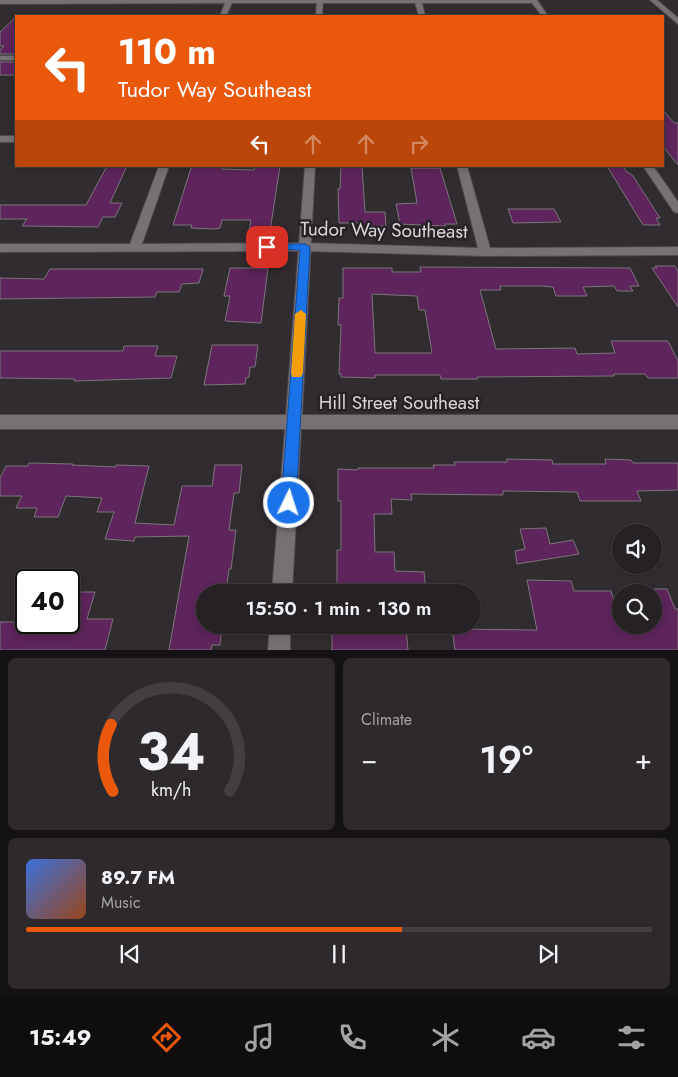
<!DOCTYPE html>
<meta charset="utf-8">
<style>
body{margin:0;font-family:Jost,sans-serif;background:#2d292c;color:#f1f3f6;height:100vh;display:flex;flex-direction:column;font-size:19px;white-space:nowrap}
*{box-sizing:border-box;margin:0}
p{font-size:16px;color:#a3a3a6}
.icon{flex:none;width:28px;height:28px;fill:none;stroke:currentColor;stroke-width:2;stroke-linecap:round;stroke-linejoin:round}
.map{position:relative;height:650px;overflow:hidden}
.details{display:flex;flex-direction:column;gap:8px;padding:8px;background:#141214;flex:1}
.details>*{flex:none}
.banner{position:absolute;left:15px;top:15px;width:649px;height:152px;border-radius:0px;box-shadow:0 2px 8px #0003,0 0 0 1px #423e41;background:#ea580c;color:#fff;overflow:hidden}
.tools{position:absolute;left:612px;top:524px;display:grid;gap:10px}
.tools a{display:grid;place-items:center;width:50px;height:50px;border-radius:50%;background:#252124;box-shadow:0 2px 8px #0003,0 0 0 1px #423e41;font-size:25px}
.speed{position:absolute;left:15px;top:569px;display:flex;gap:10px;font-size:25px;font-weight:700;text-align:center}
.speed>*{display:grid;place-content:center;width:65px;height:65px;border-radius:50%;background:#252124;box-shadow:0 2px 8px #0003,0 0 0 1px #423e41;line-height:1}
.speed .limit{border:2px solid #111;border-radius:8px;background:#fff;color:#111}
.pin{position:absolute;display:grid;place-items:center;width:42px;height:42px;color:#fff;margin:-21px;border-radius:10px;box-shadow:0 2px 8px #0006}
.me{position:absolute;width:55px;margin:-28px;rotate:4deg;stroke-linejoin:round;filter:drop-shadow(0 0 4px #0008)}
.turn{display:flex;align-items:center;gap:18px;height:105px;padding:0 20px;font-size:22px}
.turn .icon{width:65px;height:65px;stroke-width:2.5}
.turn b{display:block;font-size:35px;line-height:42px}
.lanes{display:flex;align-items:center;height:48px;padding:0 20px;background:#0003;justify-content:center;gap:25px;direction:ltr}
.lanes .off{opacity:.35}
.big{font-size:38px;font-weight:600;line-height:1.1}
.details .widget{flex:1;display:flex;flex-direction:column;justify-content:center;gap:8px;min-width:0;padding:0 18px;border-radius:8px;background:#2d292c}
.details .dial{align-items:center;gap:0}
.dial svg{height:130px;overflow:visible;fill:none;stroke:#423e41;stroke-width:7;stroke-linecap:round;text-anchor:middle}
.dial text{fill:#f1f3f6;stroke:none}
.song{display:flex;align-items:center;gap:15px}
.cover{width:60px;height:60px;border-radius:8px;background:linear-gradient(135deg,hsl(220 70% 55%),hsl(20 70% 35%))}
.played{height:5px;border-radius:2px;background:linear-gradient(90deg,#ea580c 60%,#423e41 60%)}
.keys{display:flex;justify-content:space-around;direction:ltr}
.heat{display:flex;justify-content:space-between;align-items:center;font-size:28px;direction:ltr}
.details .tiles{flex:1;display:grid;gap:8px;grid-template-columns:1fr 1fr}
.widget:last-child{grid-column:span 2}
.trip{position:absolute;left:196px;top:584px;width:285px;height:50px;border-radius:25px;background:#252124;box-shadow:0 2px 8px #0003,0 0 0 1px #423e41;font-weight:600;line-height:50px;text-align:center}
.menu{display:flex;height:80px;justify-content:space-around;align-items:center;background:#0f0d0e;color:#a3a3a6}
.menu .icon{width:35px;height:35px}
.menu .current{color:#ea580c}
.menu b{font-size:22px;color:#f1f3f6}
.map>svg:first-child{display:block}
.building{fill:#5d255b;stroke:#7a757a;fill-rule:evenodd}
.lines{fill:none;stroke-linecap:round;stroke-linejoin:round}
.minor-casing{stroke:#4f4a4e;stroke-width:2}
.tertiary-casing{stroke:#4f4a4e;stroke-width:2}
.minor{fill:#777176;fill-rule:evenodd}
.tertiary{fill:#777176;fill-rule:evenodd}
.route{fill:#1a73e8;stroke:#114b97}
.slow{fill:#f59e0b}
.labels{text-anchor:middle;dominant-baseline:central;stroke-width:5;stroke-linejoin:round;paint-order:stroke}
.street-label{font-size:19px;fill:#d9d6d9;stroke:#272226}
</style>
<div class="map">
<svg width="678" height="650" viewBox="0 0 678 650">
<rect width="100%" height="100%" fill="#312c30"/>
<g class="building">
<polygon points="16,17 16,54 0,54 0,50 4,46 0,46 0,32"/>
<rect x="0" y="62" width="16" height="13"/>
<polygon points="662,109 674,123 678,123 678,165 662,145"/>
<polygon points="107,166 127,166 110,203 122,203 115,217 103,217 98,227 22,226 27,219 0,219 0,205 86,205"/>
<polygon points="196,166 222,166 222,169 254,170 255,166 280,166 270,231 249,231 251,220 222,220 220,228 213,229 191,228 192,225 173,225 191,168"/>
<polygon points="341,166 362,166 365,212 385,212 386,226 359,226 359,223 339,223 338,189 340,189"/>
<polygon points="607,166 623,166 626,171 633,176 660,218 656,218 660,225 643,225"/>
<polygon points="411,168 440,168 457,224 445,224 445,226 400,224 396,204 417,203"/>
<polygon points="508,209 554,209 561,222 513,223"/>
<polygon points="655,266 675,266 678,272 678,307 652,268 657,268"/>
<path d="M420,267L630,268L639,286H630L633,291H617L614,286L583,287L587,296H556L553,287L541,286H500L501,290H480L496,349L575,348L577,354L615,353L611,341H668L678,361V378H648L645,374H614V376L477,377L478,379H441L440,375H375V378L341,377V374H339L341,325H338L339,298H343V268H392V272H421ZM372,294L417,296L419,310H425L432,353H375Z"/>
<polygon points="230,268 268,268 261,323 225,321 230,296 224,296"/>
<polygon points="50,269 203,269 199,283 182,284 179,292 157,292 155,297 0,299 0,278 44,279"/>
<polygon points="212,345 258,345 255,367 250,367 249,377 246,378 245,384 204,385"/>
<polygon points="124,346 158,346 155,356 177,356 171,378 74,381 75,379 0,378 0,351 123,351"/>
<polygon points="507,459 552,460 553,464 606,464 605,459 631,460 633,463 678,463 678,490 637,491 641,501 580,501 577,492 503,491 503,495 411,494 412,500 391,499 392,514 374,514 375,552 394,552 395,571 424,572 426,592 341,592 341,585 337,585 337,550 341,550 341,501 338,501 338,469 358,470 358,468 434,468 433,465 455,465 454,462 507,462"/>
<polygon points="29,463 73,464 72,465 116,467 116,465 149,466 135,523 174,525 182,486 212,486 215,465 242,465 239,493 234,493 229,530 236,530 231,569 229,569 226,592 205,592 205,625 222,625 220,645 212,645 211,650 169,650 189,536 135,537 134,541 105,539 114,512 97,512 102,498 66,496 58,517 34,517 37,508 16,508 22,496 0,496 0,478 6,466 28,466"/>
<polygon points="546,528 550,544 573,540 579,554 517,564 515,551 525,549 520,529"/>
<polygon points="527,580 571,581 574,591 611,591 621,625 654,625 654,589 667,589 675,609 678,609 678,650 455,650 452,629 537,630"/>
<polygon points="69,592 95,592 87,619 113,619 105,650 0,650 0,622 69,622"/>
<polygon points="332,625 373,625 373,629 406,629 408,650 332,650"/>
</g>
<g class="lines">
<defs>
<g id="minor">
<polygon points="0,0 537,0 548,16 542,16 532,3 422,3 425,16 419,16 415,3 232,3 226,16 220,16 225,3 0,4"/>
<polygon points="650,0 657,0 678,18 678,24"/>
<rect x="0" y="56" width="16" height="4"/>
<rect x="0" y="136" width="16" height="6"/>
<polygon points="159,166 169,166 142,244 305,243 478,248 457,166 467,166 490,248 678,247 678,255 485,256 305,251 0,252 0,244 130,244"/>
<polygon points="643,166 653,166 678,202 678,213 674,212"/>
</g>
<g id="tertiary">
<polygon points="317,0 323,0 322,16 316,16"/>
<polygon points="305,166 315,166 302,415 678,415 678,429 301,429 292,592 272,592 285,429 0,429 0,415 286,415"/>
<polygon points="270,625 290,625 290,650 268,650"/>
</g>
</defs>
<use href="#minor" class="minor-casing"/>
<use href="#tertiary" class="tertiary-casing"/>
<use href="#minor" class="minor"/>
<use href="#tertiary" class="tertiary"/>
</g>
<polygon class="route" points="267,244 305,244 310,247 296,503 294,508 289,510 283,508 281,503 300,250 263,249 262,247"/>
<polygon class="slow" points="301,310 306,314 303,373 301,377 292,377 291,373 295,314"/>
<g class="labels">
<g class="street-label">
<text transform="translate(384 230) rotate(1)">Tudor Way Southeast</text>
<text x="399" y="402">Hill Street Southeast</text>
</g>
</g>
</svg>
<div class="tools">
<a><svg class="icon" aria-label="sound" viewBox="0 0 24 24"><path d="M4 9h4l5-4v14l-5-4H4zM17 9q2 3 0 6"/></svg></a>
<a><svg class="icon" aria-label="search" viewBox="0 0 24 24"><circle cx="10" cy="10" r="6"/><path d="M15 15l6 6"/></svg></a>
</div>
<div class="speed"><div class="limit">40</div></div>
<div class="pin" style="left:267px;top:247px;background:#d93025"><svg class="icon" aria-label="arrive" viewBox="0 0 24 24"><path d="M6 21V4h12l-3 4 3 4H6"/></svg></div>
<svg class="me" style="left:289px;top:503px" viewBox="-20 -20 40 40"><circle r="17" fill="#1a73e8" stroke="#fff" stroke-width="3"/><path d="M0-11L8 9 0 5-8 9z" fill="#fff"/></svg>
<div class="trip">15:50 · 1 min · 130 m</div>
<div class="banner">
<div class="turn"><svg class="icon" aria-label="left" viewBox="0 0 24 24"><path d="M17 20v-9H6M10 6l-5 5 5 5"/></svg><div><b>110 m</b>Tudor Way Southeast</div></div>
<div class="lanes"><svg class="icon" aria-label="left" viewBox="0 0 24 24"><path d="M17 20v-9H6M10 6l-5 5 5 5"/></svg><svg class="icon off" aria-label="ahead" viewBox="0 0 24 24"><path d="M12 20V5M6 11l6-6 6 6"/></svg><svg class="icon off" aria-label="ahead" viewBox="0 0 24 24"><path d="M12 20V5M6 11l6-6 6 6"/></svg><svg class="icon off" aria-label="right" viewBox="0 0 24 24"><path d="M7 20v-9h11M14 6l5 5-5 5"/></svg></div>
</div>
</div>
<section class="details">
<div class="tiles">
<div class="widget dial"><svg viewBox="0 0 100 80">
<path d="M14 69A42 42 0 1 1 86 69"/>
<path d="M14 69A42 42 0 0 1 13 28" stroke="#ea580c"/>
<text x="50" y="56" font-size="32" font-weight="700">34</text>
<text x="50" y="72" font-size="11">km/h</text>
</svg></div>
<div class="widget"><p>Climate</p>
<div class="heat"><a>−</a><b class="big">19°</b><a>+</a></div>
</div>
<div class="widget">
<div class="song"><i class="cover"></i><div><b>89.7 FM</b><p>Music</p></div></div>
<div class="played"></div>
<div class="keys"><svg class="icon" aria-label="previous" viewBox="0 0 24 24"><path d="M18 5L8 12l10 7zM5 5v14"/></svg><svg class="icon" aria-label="pause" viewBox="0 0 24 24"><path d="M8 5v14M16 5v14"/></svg><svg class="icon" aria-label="next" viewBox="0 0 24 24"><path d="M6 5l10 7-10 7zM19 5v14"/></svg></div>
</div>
</div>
</section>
<nav class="menu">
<b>15:49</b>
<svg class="icon current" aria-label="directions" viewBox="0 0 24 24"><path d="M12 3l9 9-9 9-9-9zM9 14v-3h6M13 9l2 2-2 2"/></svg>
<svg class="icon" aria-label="music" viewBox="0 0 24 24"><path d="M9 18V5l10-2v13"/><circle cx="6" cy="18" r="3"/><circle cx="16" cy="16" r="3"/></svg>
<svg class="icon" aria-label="phone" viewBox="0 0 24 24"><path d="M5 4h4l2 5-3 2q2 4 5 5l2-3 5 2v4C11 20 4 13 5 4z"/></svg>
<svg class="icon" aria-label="climate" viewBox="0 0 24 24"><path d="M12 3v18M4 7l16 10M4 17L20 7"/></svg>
<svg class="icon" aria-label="car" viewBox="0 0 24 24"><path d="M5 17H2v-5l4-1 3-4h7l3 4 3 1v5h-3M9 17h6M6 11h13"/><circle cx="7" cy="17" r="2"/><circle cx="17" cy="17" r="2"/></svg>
<svg class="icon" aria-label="filters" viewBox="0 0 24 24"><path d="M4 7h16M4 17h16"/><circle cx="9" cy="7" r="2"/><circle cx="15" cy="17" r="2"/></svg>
</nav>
